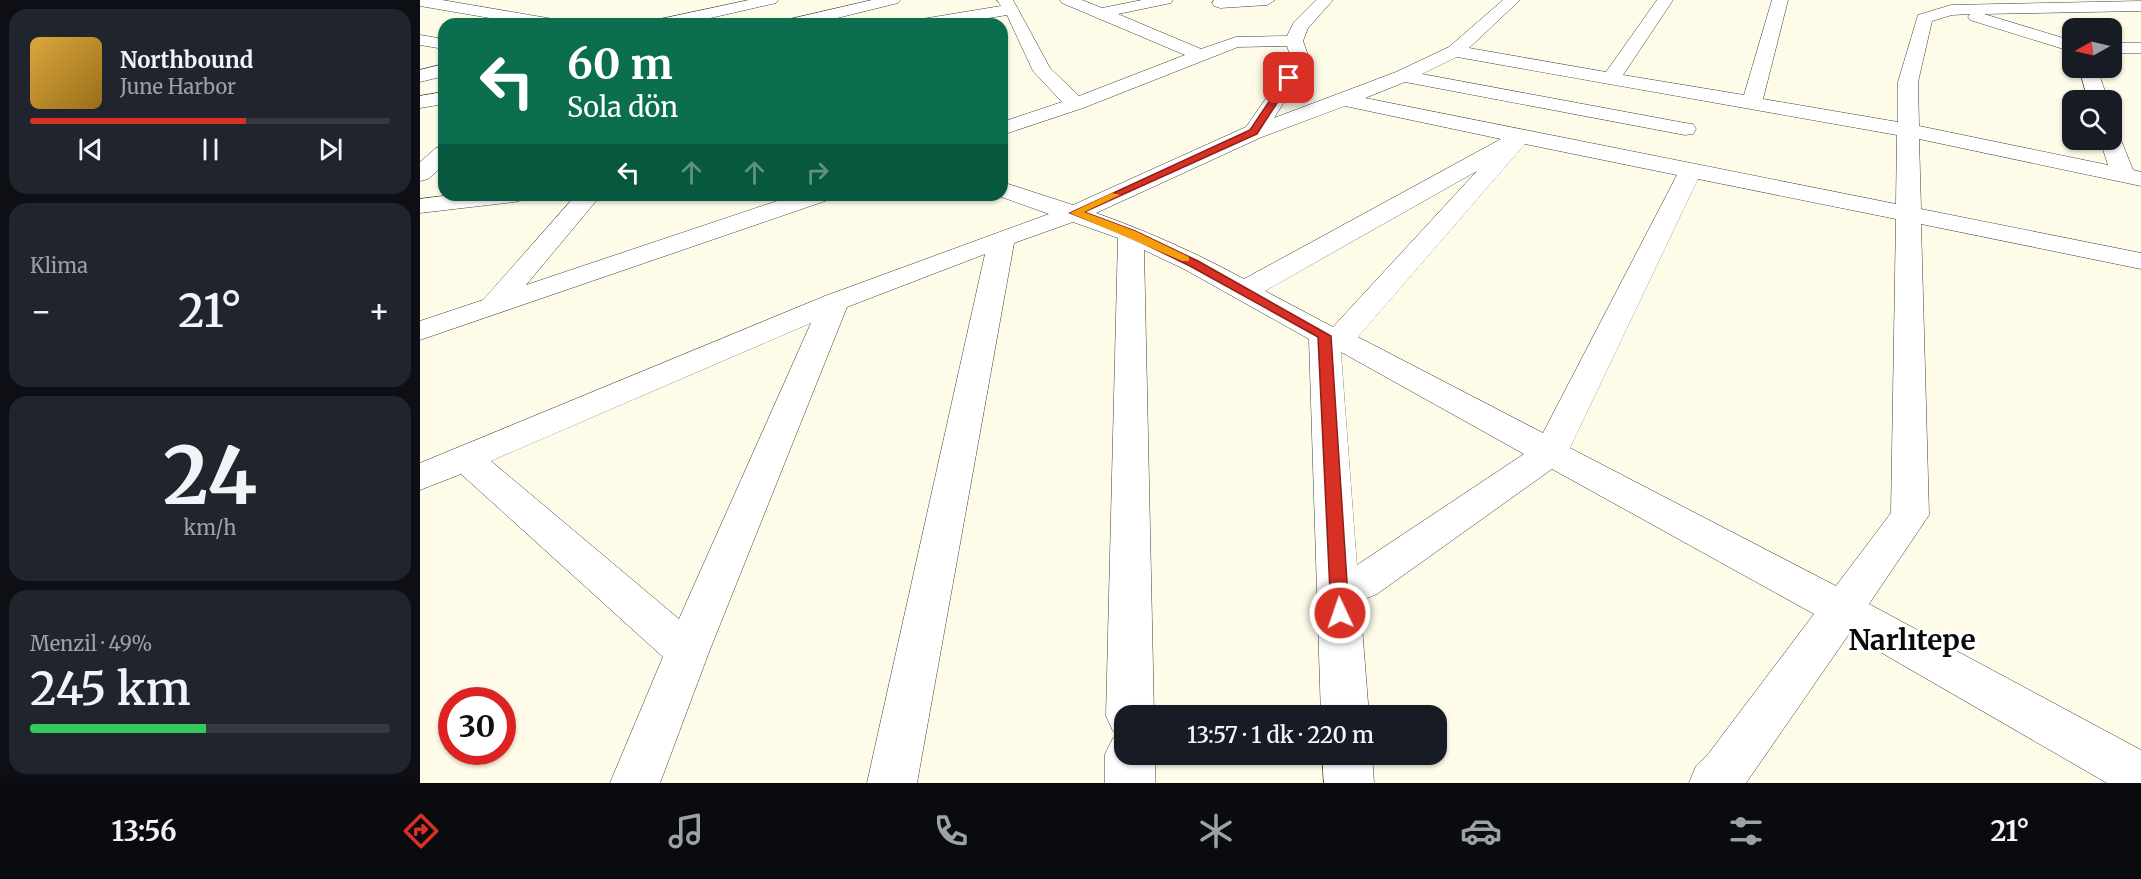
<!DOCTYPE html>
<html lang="tr">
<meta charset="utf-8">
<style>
body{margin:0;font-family:Merriweather,serif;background:#20242c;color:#f1f3f6;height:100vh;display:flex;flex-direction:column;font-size:22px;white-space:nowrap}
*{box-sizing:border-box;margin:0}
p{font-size:20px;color:#9ea1a6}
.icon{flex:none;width:33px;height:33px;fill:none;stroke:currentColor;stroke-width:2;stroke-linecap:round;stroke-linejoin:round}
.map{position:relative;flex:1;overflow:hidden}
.drawer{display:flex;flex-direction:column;gap:9px;padding:9px;background:#0d0f14;width:420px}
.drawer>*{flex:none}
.banner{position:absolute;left:18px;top:18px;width:570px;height:183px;border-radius:18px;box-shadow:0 2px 4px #0004;background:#0b6e4f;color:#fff;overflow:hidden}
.needle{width:39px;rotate:262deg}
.buttons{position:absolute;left:1642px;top:18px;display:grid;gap:12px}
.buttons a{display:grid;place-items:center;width:60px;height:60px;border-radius:12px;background:#171b24;box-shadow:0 2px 4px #0004;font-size:30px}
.speed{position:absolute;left:18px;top:687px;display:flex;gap:12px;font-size:30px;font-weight:700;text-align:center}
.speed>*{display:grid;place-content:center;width:78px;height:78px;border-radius:50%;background:#171b24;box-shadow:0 2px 4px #0004;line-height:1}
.speed .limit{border:9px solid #d22;background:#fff;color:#111}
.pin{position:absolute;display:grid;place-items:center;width:51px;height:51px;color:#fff;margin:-26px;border-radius:12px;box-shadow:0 3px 9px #0006}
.me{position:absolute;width:66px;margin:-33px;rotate:357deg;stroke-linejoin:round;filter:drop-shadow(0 0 4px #0008)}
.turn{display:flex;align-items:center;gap:21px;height:126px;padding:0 30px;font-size:27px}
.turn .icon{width:78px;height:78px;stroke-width:2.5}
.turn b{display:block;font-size:42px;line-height:51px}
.lanes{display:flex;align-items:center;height:57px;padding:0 30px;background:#0003;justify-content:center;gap:30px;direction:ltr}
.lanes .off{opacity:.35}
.big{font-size:45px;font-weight:600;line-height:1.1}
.drawer .card{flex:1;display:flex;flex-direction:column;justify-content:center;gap:9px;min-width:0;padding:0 21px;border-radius:18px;background:#20242c}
.drawer .dial{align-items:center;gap:0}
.dial b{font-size:78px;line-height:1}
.song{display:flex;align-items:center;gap:18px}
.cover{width:72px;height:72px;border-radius:9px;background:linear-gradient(135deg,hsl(40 70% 55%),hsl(40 70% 35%))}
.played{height:6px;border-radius:3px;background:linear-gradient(90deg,#d93025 60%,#363941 60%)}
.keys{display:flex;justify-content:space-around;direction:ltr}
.heat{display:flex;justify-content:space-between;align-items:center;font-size:33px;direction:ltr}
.charge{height:9px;border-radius:4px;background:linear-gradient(90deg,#34c759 49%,#363941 0)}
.trip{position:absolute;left:694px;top:705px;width:333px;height:60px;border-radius:18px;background:#171b24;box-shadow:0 2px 4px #0004;font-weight:600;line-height:60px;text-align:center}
.tab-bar{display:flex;height:96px;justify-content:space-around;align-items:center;background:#090b0e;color:#9ea1a6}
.tab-bar .icon{width:42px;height:42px}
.tab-bar .selected{color:#d93025}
.tab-bar b{font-size:27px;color:#f1f3f6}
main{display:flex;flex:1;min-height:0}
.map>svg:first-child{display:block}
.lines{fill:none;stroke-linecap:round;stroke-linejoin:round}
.minor-casing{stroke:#3e3e3e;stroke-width:1}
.minor{fill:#fff;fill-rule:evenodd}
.route{fill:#d93025;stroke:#8d1f18;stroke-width:1.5}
.slow{fill:#f59e0b}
.labels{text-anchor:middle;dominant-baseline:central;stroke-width:6;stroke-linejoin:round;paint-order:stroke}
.near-district-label{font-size:28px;font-weight:bold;fill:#0b0b0b;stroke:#fff}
</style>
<main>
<section class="drawer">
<div class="card">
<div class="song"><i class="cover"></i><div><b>Northbound</b><p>June Harbor</p></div></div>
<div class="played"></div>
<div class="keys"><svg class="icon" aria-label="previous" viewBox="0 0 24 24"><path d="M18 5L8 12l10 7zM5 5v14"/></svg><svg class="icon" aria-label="pause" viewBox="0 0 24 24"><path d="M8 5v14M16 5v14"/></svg><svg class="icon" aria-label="next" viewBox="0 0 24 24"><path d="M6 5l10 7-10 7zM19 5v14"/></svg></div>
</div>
<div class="card"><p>Klima</p>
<div class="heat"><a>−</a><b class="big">21°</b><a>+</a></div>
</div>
<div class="card dial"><b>24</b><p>km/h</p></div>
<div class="card"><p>Menzil · 49%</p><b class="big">245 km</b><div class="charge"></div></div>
</section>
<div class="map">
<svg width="1721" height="783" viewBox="0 0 1721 783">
<rect width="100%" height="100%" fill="#fefce9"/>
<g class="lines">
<defs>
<g id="minor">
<polygon points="0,0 22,0 133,19 141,24 105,24 0,6"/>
<polygon points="329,0 358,0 356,3 264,24 234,24 236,20"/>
<polygon points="452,0 480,0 478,3 393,24 364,24 366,20"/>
<path d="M577,0H593L630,68L659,96L765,55L642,3L640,0H662L682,8L722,0H753L751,3L698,14L781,49L816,37L867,36L874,22L896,0H913L888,28L883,41L890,61L854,118L976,72L1029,47L1083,0H1100L1049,48L1186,72L1237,0H1253L1203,75L1324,95L1352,0H1368L1343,99L1478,122V82L1498,15L1531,5L1721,1V11L1564,14L1653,41V52L1550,20L1548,17L1550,14L1532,15L1512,21L1498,82L1499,126L1688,165L1680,140H1692V134L1699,135L1713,170L1721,172V186L1499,139L1501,209L1721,253V269L1501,224L1509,515L1449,604L1721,750V783H1687L1429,634L1326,783H1269L1276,766L1289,753L1394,614L1132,469L957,594L940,601L949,716H901L889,339L764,269L724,250L734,716H705V754H735V783H685V754L693,738L703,734L693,731L686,716L698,238L653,222L594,243L497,783H447L565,254L427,307L289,652L240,783H190L243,657L41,474L0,490V463L405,296L629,214L576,195H582V182L653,205L826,127L872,61L867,46L818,47L663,108L582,135V122L642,102L613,71L587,15L532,24H494L502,19L581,6ZM1037,57L1477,135L1476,204L945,98L985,82L1265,135L1273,134L1276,129L1273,124L1265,123L1002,74ZM925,106L1081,139L824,279C776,253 727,231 676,213L842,137ZM1105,144L1257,175L1123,433L938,337ZM1057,171L913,327L845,291ZM1278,179L1476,219L1471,513L1416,586L1150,448ZM391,323L259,619L71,461ZM921,352L1104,454L937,565Z"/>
<polygon points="794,0 855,0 847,5 800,8 794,6 792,3"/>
<polygon points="0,35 24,39 24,49 0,45"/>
<rect x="1692" y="43" width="29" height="10"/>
<polygon points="24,64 24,76 0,82 0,70"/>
<polygon points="1659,68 1677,68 1688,100 1668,100"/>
<polygon points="24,92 24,104 0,108 0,96"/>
<polygon points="24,146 24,165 8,179 0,181 0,162 16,148"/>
<polygon points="31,195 106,195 103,200 94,202 0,213 0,199"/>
<polygon points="156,195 181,195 106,285 375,195 411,195 408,200 0,340 0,321 63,300"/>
<polygon points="902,754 952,754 954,783 904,783"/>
</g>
</defs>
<use href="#minor" class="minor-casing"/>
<use href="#minor" class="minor"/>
</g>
<polygon class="route" points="869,76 873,78 837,134 664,212 715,231 778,261 911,336 929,613 926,618 920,620 913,618 911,613 898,337 770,266 708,236 650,213 830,130 866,76"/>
<polygon class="slow" points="692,193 700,195 664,212 715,231 769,257 769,261 762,261 650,213"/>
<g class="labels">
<g class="near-district-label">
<text x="1492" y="640">Narlıtepe</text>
</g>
</g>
</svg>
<div class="buttons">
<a><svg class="needle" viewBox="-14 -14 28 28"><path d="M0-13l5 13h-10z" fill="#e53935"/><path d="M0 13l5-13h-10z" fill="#9ea1a6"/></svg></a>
<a><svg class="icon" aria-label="search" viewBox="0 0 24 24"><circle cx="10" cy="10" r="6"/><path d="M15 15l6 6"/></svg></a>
</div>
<div class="speed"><div class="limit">30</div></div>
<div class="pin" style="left:869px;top:78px;background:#d93025"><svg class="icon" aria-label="arrive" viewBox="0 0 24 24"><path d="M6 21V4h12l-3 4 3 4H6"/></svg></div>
<svg class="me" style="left:920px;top:613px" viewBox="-20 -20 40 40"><circle r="17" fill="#d93025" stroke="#fff" stroke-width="3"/><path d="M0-11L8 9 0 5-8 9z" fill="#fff"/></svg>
<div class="trip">13:57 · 1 dk · 220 m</div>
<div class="banner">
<div class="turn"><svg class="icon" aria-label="left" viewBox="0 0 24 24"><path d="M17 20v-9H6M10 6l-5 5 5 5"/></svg><div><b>60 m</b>Sola dön</div></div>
<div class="lanes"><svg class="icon" aria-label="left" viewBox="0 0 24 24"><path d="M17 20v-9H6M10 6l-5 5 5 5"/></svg><svg class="icon off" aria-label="ahead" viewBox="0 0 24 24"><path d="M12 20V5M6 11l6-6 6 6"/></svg><svg class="icon off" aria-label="ahead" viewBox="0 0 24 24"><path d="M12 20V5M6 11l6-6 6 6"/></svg><svg class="icon off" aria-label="right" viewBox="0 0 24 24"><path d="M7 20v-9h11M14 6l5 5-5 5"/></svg></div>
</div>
</div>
</main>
<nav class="tab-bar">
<b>13:56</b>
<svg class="icon selected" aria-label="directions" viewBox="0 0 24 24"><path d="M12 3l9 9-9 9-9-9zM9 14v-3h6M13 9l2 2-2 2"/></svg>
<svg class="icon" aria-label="music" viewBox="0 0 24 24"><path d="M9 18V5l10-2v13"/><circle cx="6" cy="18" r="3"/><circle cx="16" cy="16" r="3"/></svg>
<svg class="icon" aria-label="phone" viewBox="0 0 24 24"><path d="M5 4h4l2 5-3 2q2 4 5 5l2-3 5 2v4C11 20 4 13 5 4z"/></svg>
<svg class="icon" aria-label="climate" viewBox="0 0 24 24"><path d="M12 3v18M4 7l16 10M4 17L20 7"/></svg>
<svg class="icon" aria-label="car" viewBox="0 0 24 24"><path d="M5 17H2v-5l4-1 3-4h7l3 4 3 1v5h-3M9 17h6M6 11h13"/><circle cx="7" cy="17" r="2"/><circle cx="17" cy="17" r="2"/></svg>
<svg class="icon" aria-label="filters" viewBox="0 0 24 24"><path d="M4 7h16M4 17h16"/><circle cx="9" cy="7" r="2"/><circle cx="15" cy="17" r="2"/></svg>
<b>21°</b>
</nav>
